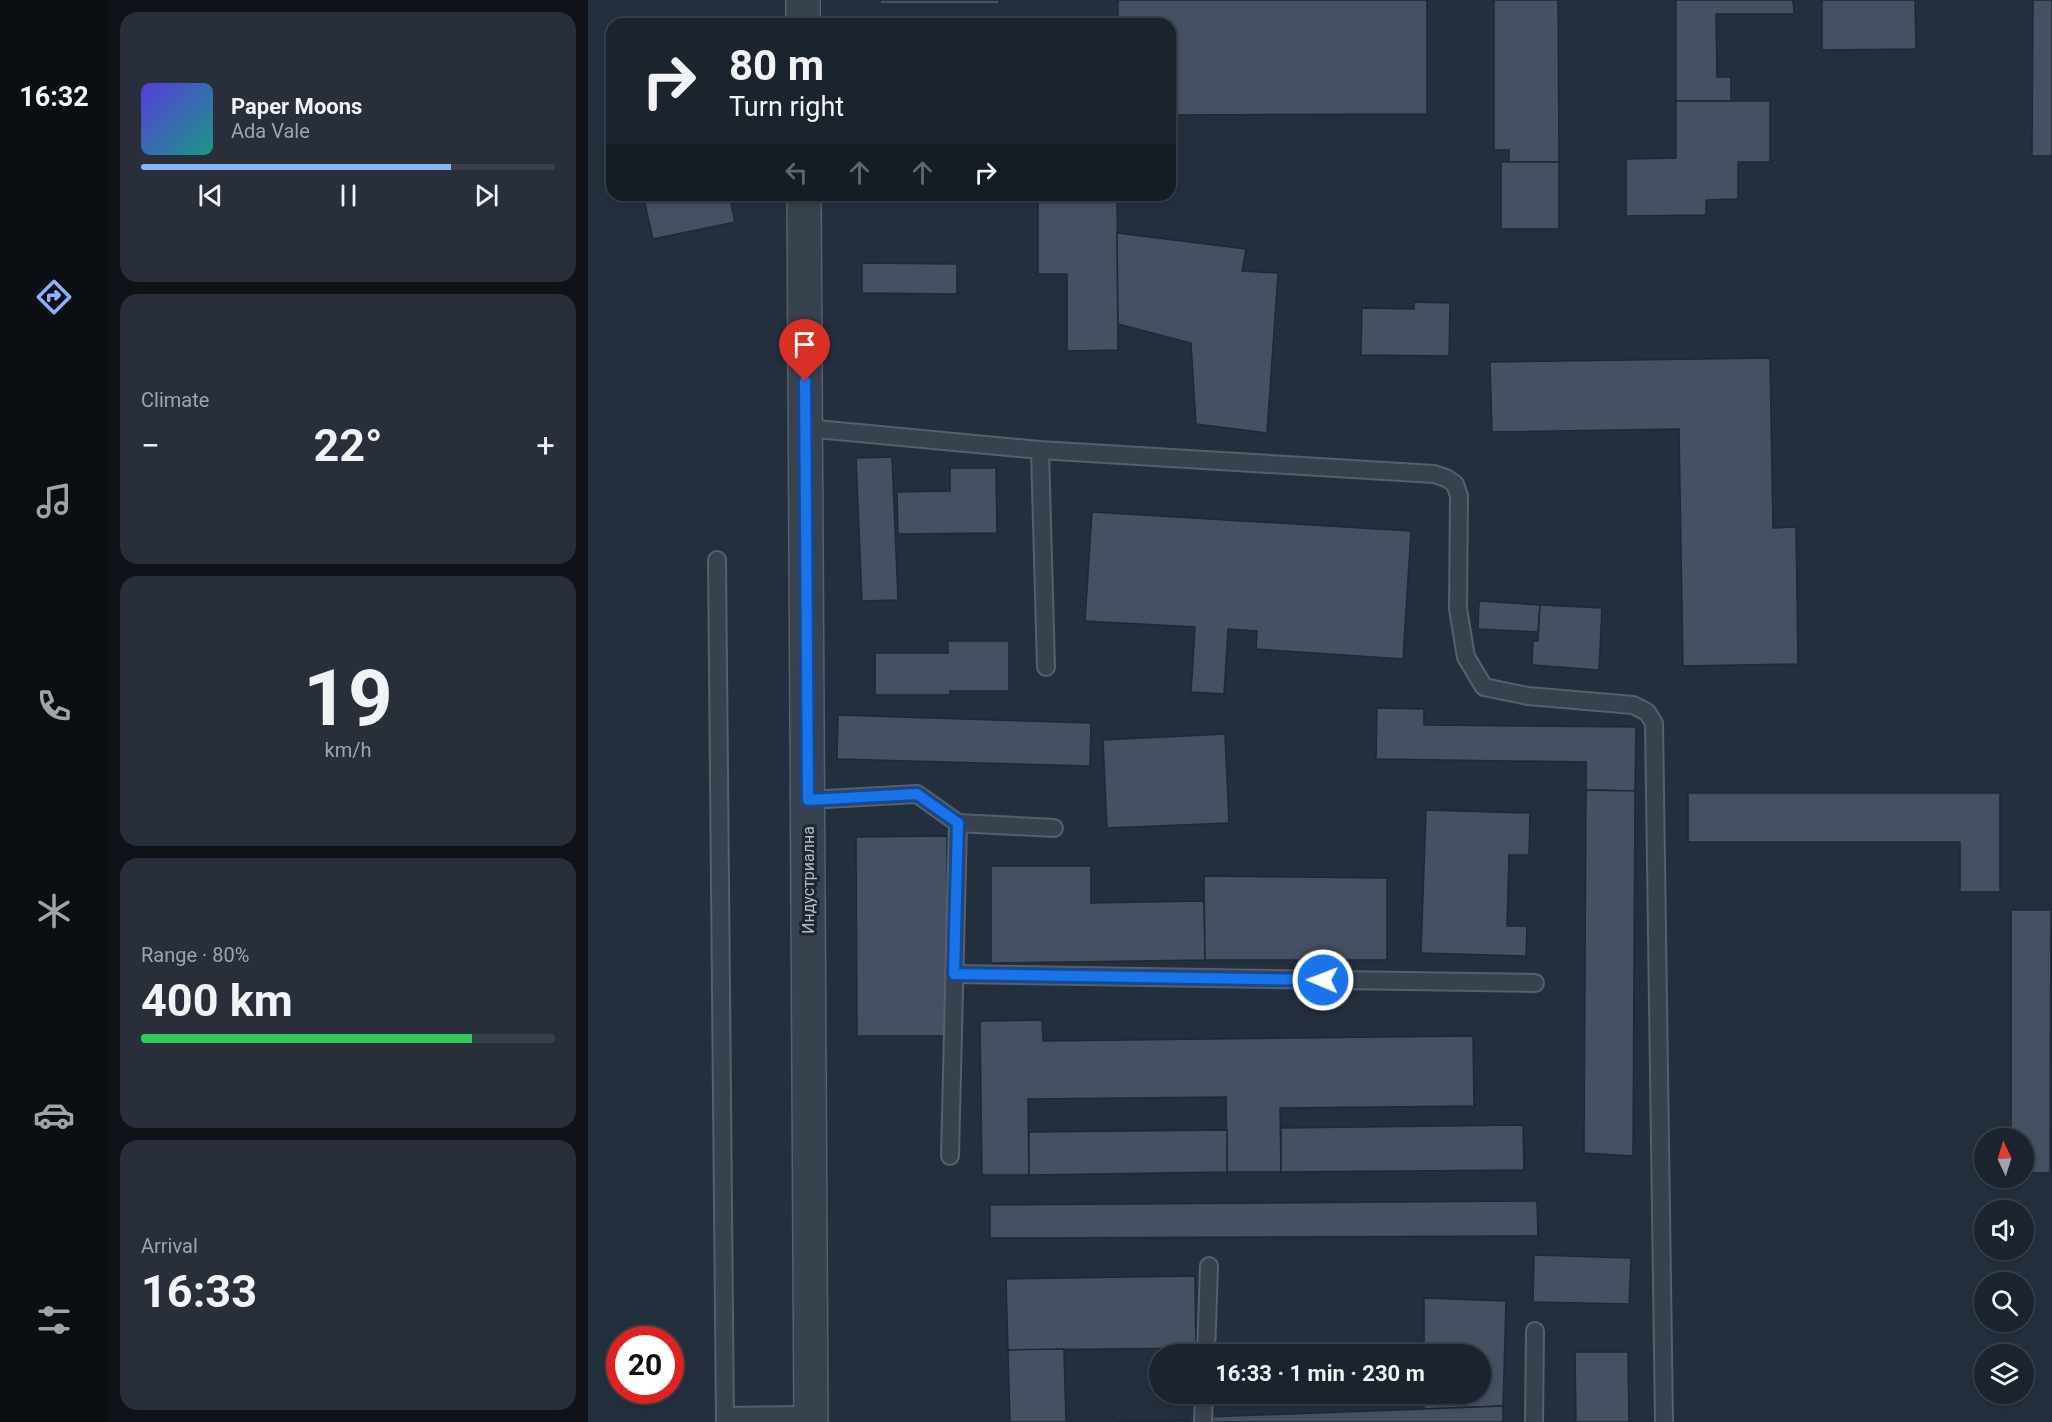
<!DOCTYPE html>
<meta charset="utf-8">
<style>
body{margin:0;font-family:Roboto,sans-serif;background:#282f3a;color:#f1f3f6;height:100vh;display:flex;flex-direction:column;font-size:22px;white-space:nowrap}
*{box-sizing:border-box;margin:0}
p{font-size:20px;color:#a0a4aa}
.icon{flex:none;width:33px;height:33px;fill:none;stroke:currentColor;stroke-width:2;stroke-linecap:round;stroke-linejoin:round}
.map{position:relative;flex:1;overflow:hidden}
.details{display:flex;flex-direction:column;gap:12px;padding:12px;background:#0f1319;width:480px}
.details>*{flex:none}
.hud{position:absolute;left:18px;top:18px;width:570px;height:183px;border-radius:18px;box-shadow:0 3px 9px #0003,0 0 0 2px #39404a;background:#1b232e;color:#f1f3f6;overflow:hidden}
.needle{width:39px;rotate:356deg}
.fabs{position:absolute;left:1386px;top:1128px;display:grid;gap:12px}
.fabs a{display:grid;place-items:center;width:60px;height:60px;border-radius:50%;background:#1b232e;box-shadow:0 3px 9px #0003,0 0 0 2px #39404a;font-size:30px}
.speed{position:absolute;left:18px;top:1326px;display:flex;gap:12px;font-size:30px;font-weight:700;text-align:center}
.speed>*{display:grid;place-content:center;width:78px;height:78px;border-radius:50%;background:#1b232e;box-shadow:0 3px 9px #0003,0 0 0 2px #39404a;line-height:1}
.speed .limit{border:9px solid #d22;background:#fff;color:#111}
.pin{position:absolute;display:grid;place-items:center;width:51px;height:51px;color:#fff;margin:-62px -26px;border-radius:50% 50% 50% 0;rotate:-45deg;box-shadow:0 0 6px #0007}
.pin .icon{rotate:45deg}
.me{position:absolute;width:66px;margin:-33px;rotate:271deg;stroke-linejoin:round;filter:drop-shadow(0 0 4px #0008)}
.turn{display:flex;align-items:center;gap:21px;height:126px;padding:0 24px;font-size:27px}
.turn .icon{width:78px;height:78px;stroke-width:2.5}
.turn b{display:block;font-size:42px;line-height:51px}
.lanes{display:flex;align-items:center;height:57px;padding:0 24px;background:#0003;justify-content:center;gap:30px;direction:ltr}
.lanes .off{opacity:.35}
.big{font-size:45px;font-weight:700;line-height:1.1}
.details .card{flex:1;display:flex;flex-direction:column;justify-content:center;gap:9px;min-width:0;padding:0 21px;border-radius:18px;background:#282f3a}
.details .dial{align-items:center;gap:0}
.dial b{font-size:78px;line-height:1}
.song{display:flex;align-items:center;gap:18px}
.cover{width:72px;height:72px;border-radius:9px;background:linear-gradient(135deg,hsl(250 70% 55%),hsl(170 70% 35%))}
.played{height:6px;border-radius:3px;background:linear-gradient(90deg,#8ab4f8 75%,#39404a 75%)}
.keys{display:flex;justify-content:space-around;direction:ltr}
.heat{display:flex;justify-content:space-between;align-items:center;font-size:33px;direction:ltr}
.charge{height:9px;border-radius:4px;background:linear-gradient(90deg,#34c759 80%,#39404a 0)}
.trip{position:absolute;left:561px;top:1344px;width:342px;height:60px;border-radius:30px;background:#1b232e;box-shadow:0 3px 9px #0003,0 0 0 2px #39404a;font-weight:700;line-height:60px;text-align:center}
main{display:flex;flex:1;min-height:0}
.dock{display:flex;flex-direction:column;width:108px;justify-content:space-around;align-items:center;background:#0b0e12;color:#a0a4aa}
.dock .icon{width:42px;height:42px}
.dock .selected{color:#8ab4f8}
.dock b{font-size:27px;color:#f1f3f6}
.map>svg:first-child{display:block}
.building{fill:#455162;stroke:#1f2835;stroke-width:1.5}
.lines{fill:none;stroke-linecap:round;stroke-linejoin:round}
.lane-casing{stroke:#565f6c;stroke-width:20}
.street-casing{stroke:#565f6c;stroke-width:36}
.lane{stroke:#38414e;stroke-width:16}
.street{stroke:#38414e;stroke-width:33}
.route-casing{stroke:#114b97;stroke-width:15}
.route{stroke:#1a73e8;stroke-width:10}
.labels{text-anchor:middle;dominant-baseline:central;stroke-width:6;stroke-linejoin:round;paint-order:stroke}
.street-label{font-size:16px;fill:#b4bcc9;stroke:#1d2633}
</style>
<main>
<nav class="dock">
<b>16:32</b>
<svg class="icon selected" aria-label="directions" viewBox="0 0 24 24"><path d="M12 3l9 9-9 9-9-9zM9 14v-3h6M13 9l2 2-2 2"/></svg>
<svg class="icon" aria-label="music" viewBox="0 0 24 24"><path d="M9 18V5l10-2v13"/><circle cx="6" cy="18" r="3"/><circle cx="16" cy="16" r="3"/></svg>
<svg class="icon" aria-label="phone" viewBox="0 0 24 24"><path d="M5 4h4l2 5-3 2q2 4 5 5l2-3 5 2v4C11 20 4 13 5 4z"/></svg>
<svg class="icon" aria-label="climate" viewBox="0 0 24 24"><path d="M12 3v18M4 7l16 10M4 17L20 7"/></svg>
<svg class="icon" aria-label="car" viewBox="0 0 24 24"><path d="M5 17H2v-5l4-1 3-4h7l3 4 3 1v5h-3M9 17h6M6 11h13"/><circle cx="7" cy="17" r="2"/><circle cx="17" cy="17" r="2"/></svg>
<svg class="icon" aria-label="filters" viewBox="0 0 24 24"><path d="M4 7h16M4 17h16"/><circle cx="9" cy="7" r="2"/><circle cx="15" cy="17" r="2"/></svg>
</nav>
<section class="details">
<div class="card">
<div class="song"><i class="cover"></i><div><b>Paper Moons</b><p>Ada Vale</p></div></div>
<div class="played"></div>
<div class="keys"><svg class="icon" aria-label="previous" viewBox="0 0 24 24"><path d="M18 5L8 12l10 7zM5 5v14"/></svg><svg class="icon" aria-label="pause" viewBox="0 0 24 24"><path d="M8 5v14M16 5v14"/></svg><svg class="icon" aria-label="next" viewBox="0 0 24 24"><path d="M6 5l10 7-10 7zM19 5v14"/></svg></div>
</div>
<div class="card"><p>Climate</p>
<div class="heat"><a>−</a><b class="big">22°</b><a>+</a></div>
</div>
<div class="card dial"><b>19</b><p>km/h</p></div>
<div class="card"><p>Range · 80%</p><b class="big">400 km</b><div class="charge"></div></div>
<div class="card"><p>Arrival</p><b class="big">16:33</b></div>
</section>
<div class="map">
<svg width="1464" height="1422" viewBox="0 0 1464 1422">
<rect width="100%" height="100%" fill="#242f3e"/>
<g class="building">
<rect x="292" y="0" width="119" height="4"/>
<polygon points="530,0 839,0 839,114 582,115 582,24 530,24"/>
<polygon points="906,0 970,0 971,162 921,162 921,150 906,150"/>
<polygon points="1088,0 1205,0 1206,14 1128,14 1129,77 1143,77 1143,101 1088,101"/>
<polygon points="1234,0 1327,0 1328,49 1234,50"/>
<polygon points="1445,0 1464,0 1464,156 1444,156"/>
<polygon points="1088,101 1182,101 1182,162 1150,162 1150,199 1118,200 1118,215 1038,216 1038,159 1088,158"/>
<rect x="913" y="162" width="58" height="67"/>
<polygon points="55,195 141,195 147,222 65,239"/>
<polygon points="450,195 529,195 530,350 479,351 479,274 450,274"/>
<polygon points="529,233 658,249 654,271 690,273 679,433 608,424 603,343 530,324"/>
<polygon points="274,263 369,264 369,294 274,293"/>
<polygon points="826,302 862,303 861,356 773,355 774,308 826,309"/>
<polygon points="1182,358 1185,528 1208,527 1210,664 1095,666 1091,429 904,432 902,362"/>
<polygon points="304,457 310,600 274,601 268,458"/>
<polygon points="362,468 408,468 409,533 310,534 309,492 362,491"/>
<polygon points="504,512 823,531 815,659 668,649 669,631 640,629 636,694 603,692 607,627 497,621"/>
<polygon points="891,601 952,605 950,632 890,629"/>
<polygon points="952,605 1014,608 1011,670 944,665 945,641 950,641"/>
<polygon points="360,641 421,641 421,691 362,691 362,695 287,695 287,653 360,653"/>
<polygon points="789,708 836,709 836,725 1048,727 1047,791 998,790 998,762 788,759"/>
<polygon points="250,715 503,723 502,766 249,759"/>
<polygon points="637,734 641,823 519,828 515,740"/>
<polygon points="998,790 1047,791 1045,1156 996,1153"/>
<polygon points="1100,793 1412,793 1412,892 1372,892 1372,842 1100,842"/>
<polygon points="838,810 942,813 941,855 921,855 919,926 939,926 938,956 833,953"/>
<polygon points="359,836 360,1036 269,1036 268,837"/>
<polygon points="403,866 503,866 503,903 616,901 617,960 403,963"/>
<polygon points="616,876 799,878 799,960 617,960"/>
<polygon points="1423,910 1463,910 1462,1173 1436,1173 1436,1138 1423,1138"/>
<polygon points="454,1020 455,1041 885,1036 886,1106 692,1108 693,1172 639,1172 638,1097 440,1099 441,1175 394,1175 392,1021"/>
<polygon points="935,1125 936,1170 693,1172 693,1128"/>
<polygon points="639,1130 639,1172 441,1175 441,1132"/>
<polygon points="949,1201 950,1236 402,1238 402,1205"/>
<polygon points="946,1255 1043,1258 1041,1304 945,1302"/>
<polygon points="607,1276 608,1348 420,1350 418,1279"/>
<polygon points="836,1298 918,1301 915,1406 836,1409 836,1394 892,1394 892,1354 836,1354"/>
<polygon points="476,1349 478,1422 422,1422 420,1350"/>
<polygon points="987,1352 1040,1352 1041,1422 988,1422"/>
<polygon points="915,1406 915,1422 620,1422 619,1417"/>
<polygon points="601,1420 601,1422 530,1422"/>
</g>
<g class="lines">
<defs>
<g id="lane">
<polyline points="218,428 452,450 846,474 858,478 867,484 871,496 870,609 878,657 896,687 940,696 1045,705 1059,712 1066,723 1076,1422"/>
<polyline points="452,450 458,667"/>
<polyline points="129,560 137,1422"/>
<polyline points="220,800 329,794 370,823 466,828"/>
<polyline points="366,974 947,983"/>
<polyline points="362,1156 370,823"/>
<polyline points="618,1354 621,1266"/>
<polyline points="137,1416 223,1415"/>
<polyline points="615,1422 616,1394"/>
<polyline points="946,1422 947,1331"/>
</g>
<g id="street">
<polyline points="215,0 215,24"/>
<polyline points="216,195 223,1422"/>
</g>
</defs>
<use href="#lane" class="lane-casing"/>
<use href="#street" class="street-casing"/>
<use href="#lane" class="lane"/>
<use href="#street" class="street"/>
</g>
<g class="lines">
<defs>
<polyline id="route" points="217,381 220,800 329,794 370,823 366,974 735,980"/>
</defs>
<use href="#route" class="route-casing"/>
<use href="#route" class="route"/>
</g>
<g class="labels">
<g class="street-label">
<text transform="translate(220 880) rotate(-90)">Индустриална</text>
</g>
</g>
</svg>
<div class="fabs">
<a><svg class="needle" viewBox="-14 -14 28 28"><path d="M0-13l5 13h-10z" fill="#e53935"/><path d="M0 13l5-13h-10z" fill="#a0a4aa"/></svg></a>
<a><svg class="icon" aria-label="sound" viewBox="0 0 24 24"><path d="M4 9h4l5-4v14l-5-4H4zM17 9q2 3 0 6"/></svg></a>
<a><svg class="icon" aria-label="search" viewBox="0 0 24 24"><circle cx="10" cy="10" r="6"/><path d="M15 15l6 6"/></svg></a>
<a><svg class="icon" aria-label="layers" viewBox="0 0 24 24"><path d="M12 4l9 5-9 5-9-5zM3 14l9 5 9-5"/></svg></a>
</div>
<div class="speed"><div class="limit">20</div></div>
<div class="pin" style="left:217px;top:381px;background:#d93025"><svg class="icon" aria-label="arrive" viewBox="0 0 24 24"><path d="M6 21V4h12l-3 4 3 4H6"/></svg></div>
<svg class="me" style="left:735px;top:980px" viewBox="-20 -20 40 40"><circle r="17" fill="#1a73e8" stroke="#fff" stroke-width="3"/><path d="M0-11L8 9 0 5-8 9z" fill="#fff"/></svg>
<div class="trip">16:33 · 1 min · 230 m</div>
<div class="hud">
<div class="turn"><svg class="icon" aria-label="right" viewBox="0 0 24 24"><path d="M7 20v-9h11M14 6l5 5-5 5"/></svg><div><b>80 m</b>Turn right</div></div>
<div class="lanes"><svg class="icon off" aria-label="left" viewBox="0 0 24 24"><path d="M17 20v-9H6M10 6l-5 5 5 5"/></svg><svg class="icon off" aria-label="ahead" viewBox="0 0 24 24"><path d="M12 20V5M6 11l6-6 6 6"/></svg><svg class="icon off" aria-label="ahead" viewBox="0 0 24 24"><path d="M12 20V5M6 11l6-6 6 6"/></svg><svg class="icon" aria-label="right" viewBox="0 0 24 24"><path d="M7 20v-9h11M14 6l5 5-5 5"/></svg></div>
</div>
</div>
</main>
